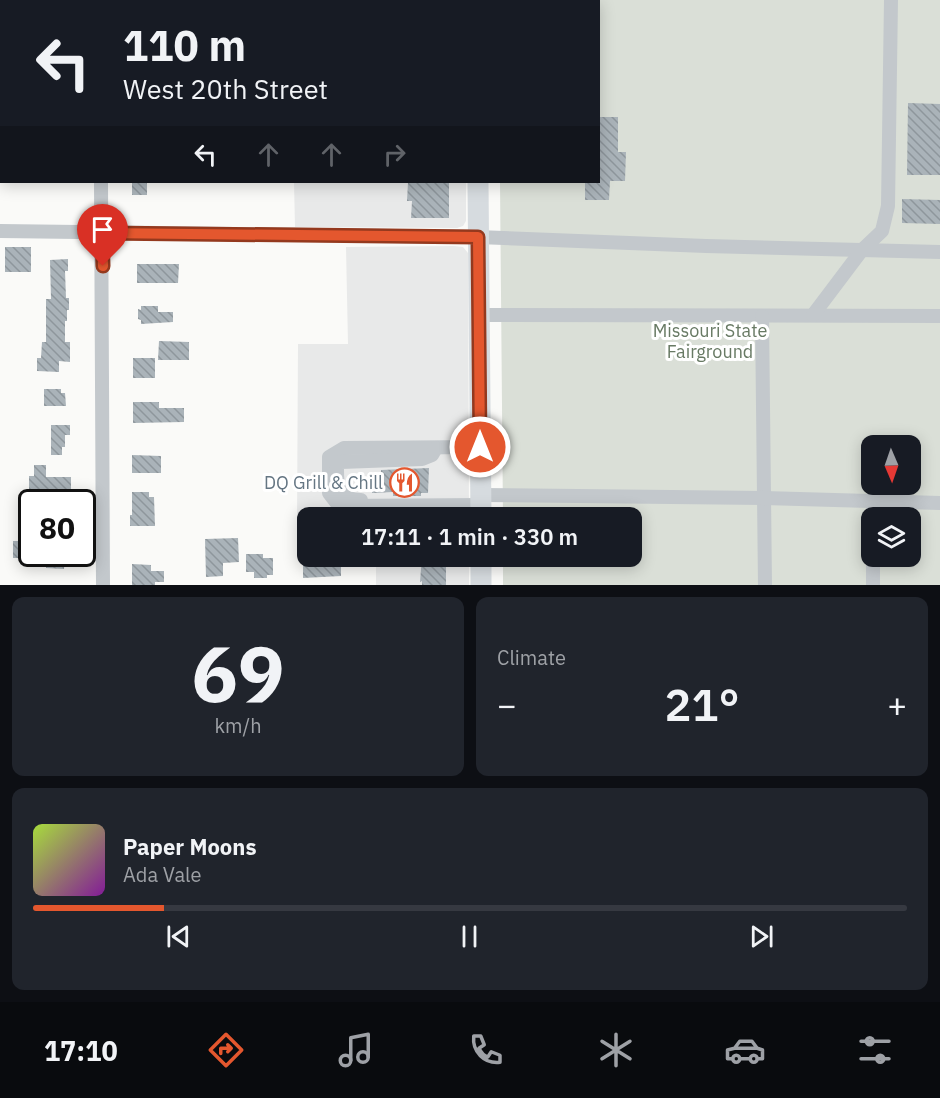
<!DOCTYPE html>
<meta charset="utf-8">
<style>
body{margin:0;font-family:"IBM Plex Sans",sans-serif;background:#20242c;color:#f1f3f6;height:100vh;display:flex;flex-direction:column;font-size:22px;white-space:nowrap}
*{box-sizing:border-box;margin:0}
p{font-size:20px;color:#9ea1a6}
.icon{flex:none;width:33px;height:33px;fill:none;stroke:currentColor;stroke-width:2;stroke-linecap:round;stroke-linejoin:round}
.map{position:relative;height:585px;overflow:hidden}
.side{display:flex;flex-direction:column;gap:12px;padding:12px;background:#0d0f14;flex:1}
.side>*{flex:none}
.top-card{position:absolute;left:0px;top:0px;width:600px;height:183px;box-shadow:0 3px 15px #0003;background:#171b24;color:#f1f3f6;overflow:hidden}
.needle{width:39px;rotate:178deg}
.tools{position:absolute;left:861px;top:435px;display:grid;gap:12px}
.tools a{display:grid;place-items:center;width:60px;height:60px;border-radius:12px;background:#171b24;box-shadow:0 3px 15px #0003;font-size:30px}
.speed{position:absolute;left:18px;top:489px;display:flex;gap:12px;font-size:30px;font-weight:700;text-align:center}
.speed>*{display:grid;place-content:center;width:78px;height:78px;border-radius:50%;background:#171b24;box-shadow:0 3px 15px #0003;line-height:1}
.speed .limit{border:3px solid #111;border-radius:9px;background:#fff;color:#111}
.pin{position:absolute;display:grid;place-items:center;width:51px;height:51px;color:#fff;margin:-62px -26px;border-radius:50% 50% 50% 0;rotate:-45deg;box-shadow:0 0 6px #0007}
.pin .icon{rotate:45deg}
.me{position:absolute;width:66px;margin:-33px;rotate:0deg;stroke-linejoin:round;filter:drop-shadow(0 0 4px #0008)}
.turn{display:flex;align-items:center;gap:21px;height:126px;padding:0 24px;font-size:27px}
.turn .icon{width:78px;height:78px;stroke-width:2.5}
.turn b{display:block;font-size:42px;line-height:51px}
.lanes{display:flex;align-items:center;height:57px;padding:0 24px;background:#0003;justify-content:center;gap:30px;direction:ltr}
.lanes .off{opacity:.35}
.big{font-size:45px;font-weight:600;line-height:1.1}
.side .widget{flex:1;display:flex;flex-direction:column;justify-content:center;gap:9px;min-width:0;padding:0 21px;border-radius:12px;background:#20242c}
.side .dial{align-items:center;gap:0}
.dial b{font-size:78px;line-height:1}
.song{display:flex;align-items:center;gap:18px}
.cover{width:72px;height:72px;border-radius:9px;background:linear-gradient(135deg,hsl(80 70% 55%),hsl(290 70% 35%))}
.played{height:6px;border-radius:3px;background:linear-gradient(90deg,#e4572e 15%,#363941 15%)}
.keys{display:flex;justify-content:space-around;direction:ltr}
.heat{display:flex;justify-content:space-between;align-items:center;font-size:33px;direction:ltr}
.side .tiles{flex:1;display:grid;gap:12px;grid-template-columns:1fr 1fr}
.widget:last-child{grid-column:span 2}
.trip{position:absolute;left:297px;top:507px;width:345px;height:60px;border-radius:12px;background:#171b24;box-shadow:0 3px 15px #0003;font-weight:600;line-height:60px;text-align:center}
.tab-bar{display:flex;height:96px;justify-content:space-around;align-items:center;background:#090b0e;color:#9ea1a6}
.tab-bar .icon{width:42px;height:42px}
.tab-bar .selected{color:#e4572e}
.tab-bar b{font-size:27px;color:#f1f3f6}
.map>svg:first-child{display:block}
.built{fill:#e8e9e9}
.industrial{fill:url(#industrial-furrows)}
.forest{fill:url(#forest-crowns)}
.park{fill:#dadfd7;fill-rule:evenodd}
.building{fill:url(#building-back-hatch)}
.lines{fill:none;stroke-linecap:round;stroke-linejoin:round}
.minor{stroke:#c3c8cc;stroke-width:14}
.highway{stroke:#d6dbdf;stroke-width:21}
.route-casing{stroke:#94391e;stroke-width:15}
.route{stroke:#e4572e;stroke-width:10}
.labels{text-anchor:middle;dominant-baseline:central;stroke-width:6;stroke-linejoin:round;paint-order:stroke}
.park-label{font-size:18px;fill:#687a64;stroke:#fff}
.poi-label{font-size:18px;fill:#657683;stroke:#fff;text-anchor:end}
</style>
<div class="map">
<svg width="940" height="585" viewBox="0 0 940 585">
<defs>
<pattern id="industrial-furrows" width="10" height="10" patternUnits="userSpaceOnUse" patternTransform="scale(1.5)"><rect width="10" height="10" fill="#e8e9e9"/><path d="M-1 1l2-2M0 10L10 0M9 11l2-2" fill="none" stroke="#c0c1c2"/></pattern>
<pattern id="forest-crowns" width="20" height="18" patternUnits="userSpaceOnUse" patternTransform="scale(1.5)"><rect width="20" height="18" fill="#dadfd7"/><path d="M2 6a3 3 0 1 1 6 0M12 15a3 3 0 1 1 6 0" fill="none" stroke="#b4b9b4"/></pattern>
<pattern id="building-back-hatch" width="6" height="6" patternUnits="userSpaceOnUse" patternTransform="scale(1.5)"><rect width="6" height="6" fill="#aab3b9"/><path d="M-1 5l2 2M0 0l6 6M5-1l2 2" fill="none" stroke="#8e969c"/></pattern>
</defs>
<rect width="100%" height="100%" fill="#fafaf8"/>
<g class="built">
<polygon points="299,0 467,0 299,2"/>
<polygon points="294,182 466,182 466,221 463,226 457,228 295,227"/>
<polygon points="454,246 463,247 468,253 469,517 308,518 307,523 297,523 298,344 348,344 346,247"/>
<rect x="376" y="557" width="93" height="28"/>
</g>
<polygon class="industrial" points="186,0 299,0 299,1 186,2"/>
<polygon class="forest" points="0,0 15,0 2,2 1,130"/>
<path class="park" d="M499,0H940V585H503V557L632,556V518L503,517L500,182H598V2ZM872,446H910V484H872ZM872,518H910V556H872Z"/>
<g class="building">
<polygon points="908,103 940,104 940,175 907,175"/>
<polygon points="598,117 618,117 618,152 626,152 625,181 610,181 609,200 585,200 585,182 598,182"/>
<rect x="132" y="182" width="15" height="13"/>
<polygon points="408,182 449,182 449,218 411,218 412,201 407,201"/>
<polygon points="902,199 940,200 940,224 902,223"/>
<rect x="5" y="247" width="26" height="25"/>
<polygon points="68,259 68,271 65,271 66,298 69,298 69,310 67,310 67,321 65,321 65,342 70,342 70,362 59,361 59,372 37,371 37,358 41,358 42,342 46,342 46,299 51,299 50,260"/>
<polygon points="137,264 179,264 178,283 137,283"/>
<polygon points="141,306 158,306 158,312 173,312 173,322 141,324 141,320 138,319 138,309 141,310"/>
<polygon points="159,341 189,342 189,360 158,360"/>
<rect x="133" y="358" width="22" height="20"/>
<polygon points="44,389 61,389 61,393 65,393 66,406 44,406"/>
<polygon points="133,402 159,402 159,408 184,408 184,422 133,423"/>
<polygon points="51,425 70,425 70,435 65,435 65,447 62,447 62,455 51,455"/>
<polygon points="132,455 161,456 161,473 132,473"/>
<polygon points="34,465 46,465 46,477 71,477 71,493 29,493 29,476 34,476"/>
<polygon points="429,468 428,493 421,493 421,496 393,496 393,492 372,493 372,482 381,482 381,470"/>
<polygon points="132,492 149,492 149,497 154,497 155,526 130,526 130,515 132,515"/>
<polygon points="238,538 239,562 223,563 223,576 206,577 205,539"/>
<rect x="13" y="541" width="19" height="17"/>
<polygon points="47,554 65,554 64,569 46,568"/>
<polygon points="246,554 263,554 263,558 273,558 273,575 267,575 267,578 254,578 254,572 246,572"/>
<polygon points="306,556 341,558 341,576 303,578 303,558"/>
<polygon points="422,556 446,556 446,585 422,585 422,581 420,582"/>
<polygon points="132,564 151,565 151,571 164,571 164,582 155,582 155,585 132,585"/>
</g>
<g class="lines">
<g class="minor">
<polyline points="100,2 100,0"/>
<polyline points="101,182 103,585"/>
<polyline points="0,231 478,237 706,246 940,252"/>
<polyline points="479,315 940,316"/>
<polyline points="813,315 862,250 882,231 888,206 891,0"/>
<polyline points="762,316 765,585"/>
<polyline points="480,447 344,448 329,457 329,493 339,506 481,505"/>
<polyline points="481,495 764,498 940,503"/>
<path d="M361,500C336,500 337,486 337,466L341,462L422,459L432,455L436,448"/>
<polyline points="873,500 873,518"/>
<polyline points="873,556 873,585"/>
</g>
<g class="highway">
<polyline points="477,0 477,2"/>
<polyline points="478,182 481,518"/>
<polyline points="481,556 481,585"/>
</g>
</g>
<g class="lines">
<defs>
<polyline id="route" points="103,266 102,233 478,237 480,447"/>
</defs>
<use href="#route" class="route-casing"/>
<use href="#route" class="route"/>
</g>
<defs>
<symbol id="restaurant-ring" viewBox="-11 -11 22 22"><circle r="9.5" fill="#fff" stroke="#e4572e" stroke-width="1.5"/><path d="M-5-6h1v4h1v-4h1v4h1v-4h1v5L-1.5 .5V6h-2V.5L-5-1ZM5-6V6H3V1.5H1.5Q1.5-4 5-6Z" fill="#e4572e"/></symbol>
</defs>
<g fill-rule="evenodd">
<use href="#restaurant-ring" x="388" y="466" width="33" height="33"/>
</g>
<g class="labels">
<g class="park-label">
<text x="710" y="330">Missouri State<tspan x="710" dy="21">Fairground</tspan></text>
</g>
<g class="poi-label">
<text x="383" y="482">DQ Grill &amp; Chill</text>
</g>
</g>
</svg>
<div class="tools">
<a><svg class="needle" viewBox="-14 -14 28 28"><path d="M0-13l5 13h-10z" fill="#e53935"/><path d="M0 13l5-13h-10z" fill="#9ea1a6"/></svg></a>
<a><svg class="icon" aria-label="layers" viewBox="0 0 24 24"><path d="M12 4l9 5-9 5-9-5zM3 14l9 5 9-5"/></svg></a>
</div>
<div class="speed"><div class="limit">80</div></div>
<div class="pin" style="left:103px;top:266px;background:#d93025"><svg class="icon" aria-label="arrive" viewBox="0 0 24 24"><path d="M6 21V4h12l-3 4 3 4H6"/></svg></div>
<svg class="me" style="left:480px;top:447px" viewBox="-20 -20 40 40"><circle r="17" fill="#e4572e" stroke="#fff" stroke-width="3"/><path d="M0-11L8 9 0 5-8 9z" fill="#fff"/></svg>
<div class="trip">17:11 · 1 min · 330 m</div>
<div class="top-card">
<div class="turn"><svg class="icon" aria-label="left" viewBox="0 0 24 24"><path d="M17 20v-9H6M10 6l-5 5 5 5"/></svg><div><b>110 m</b>West 20th Street</div></div>
<div class="lanes"><svg class="icon" aria-label="left" viewBox="0 0 24 24"><path d="M17 20v-9H6M10 6l-5 5 5 5"/></svg><svg class="icon off" aria-label="ahead" viewBox="0 0 24 24"><path d="M12 20V5M6 11l6-6 6 6"/></svg><svg class="icon off" aria-label="ahead" viewBox="0 0 24 24"><path d="M12 20V5M6 11l6-6 6 6"/></svg><svg class="icon off" aria-label="right" viewBox="0 0 24 24"><path d="M7 20v-9h11M14 6l5 5-5 5"/></svg></div>
</div>
</div>
<section class="side">
<div class="tiles">
<div class="widget dial"><b>69</b><p>km/h</p></div>
<div class="widget"><p>Climate</p>
<div class="heat"><a>−</a><b class="big">21°</b><a>+</a></div>
</div>
<div class="widget">
<div class="song"><i class="cover"></i><div><b>Paper Moons</b><p>Ada Vale</p></div></div>
<div class="played"></div>
<div class="keys"><svg class="icon" aria-label="previous" viewBox="0 0 24 24"><path d="M18 5L8 12l10 7zM5 5v14"/></svg><svg class="icon" aria-label="pause" viewBox="0 0 24 24"><path d="M8 5v14M16 5v14"/></svg><svg class="icon" aria-label="next" viewBox="0 0 24 24"><path d="M6 5l10 7-10 7zM19 5v14"/></svg></div>
</div>
</div>
</section>
<nav class="tab-bar">
<b>17:10</b>
<svg class="icon selected" aria-label="directions" viewBox="0 0 24 24"><path d="M12 3l9 9-9 9-9-9zM9 14v-3h6M13 9l2 2-2 2"/></svg>
<svg class="icon" aria-label="music" viewBox="0 0 24 24"><path d="M9 18V5l10-2v13"/><circle cx="6" cy="18" r="3"/><circle cx="16" cy="16" r="3"/></svg>
<svg class="icon" aria-label="phone" viewBox="0 0 24 24"><path d="M5 4h4l2 5-3 2q2 4 5 5l2-3 5 2v4C11 20 4 13 5 4z"/></svg>
<svg class="icon" aria-label="climate" viewBox="0 0 24 24"><path d="M12 3v18M4 7l16 10M4 17L20 7"/></svg>
<svg class="icon" aria-label="car" viewBox="0 0 24 24"><path d="M5 17H2v-5l4-1 3-4h7l3 4 3 1v5h-3M9 17h6M6 11h13"/><circle cx="7" cy="17" r="2"/><circle cx="17" cy="17" r="2"/></svg>
<svg class="icon" aria-label="filters" viewBox="0 0 24 24"><path d="M4 7h16M4 17h16"/><circle cx="9" cy="7" r="2"/><circle cx="15" cy="17" r="2"/></svg>
</nav>
